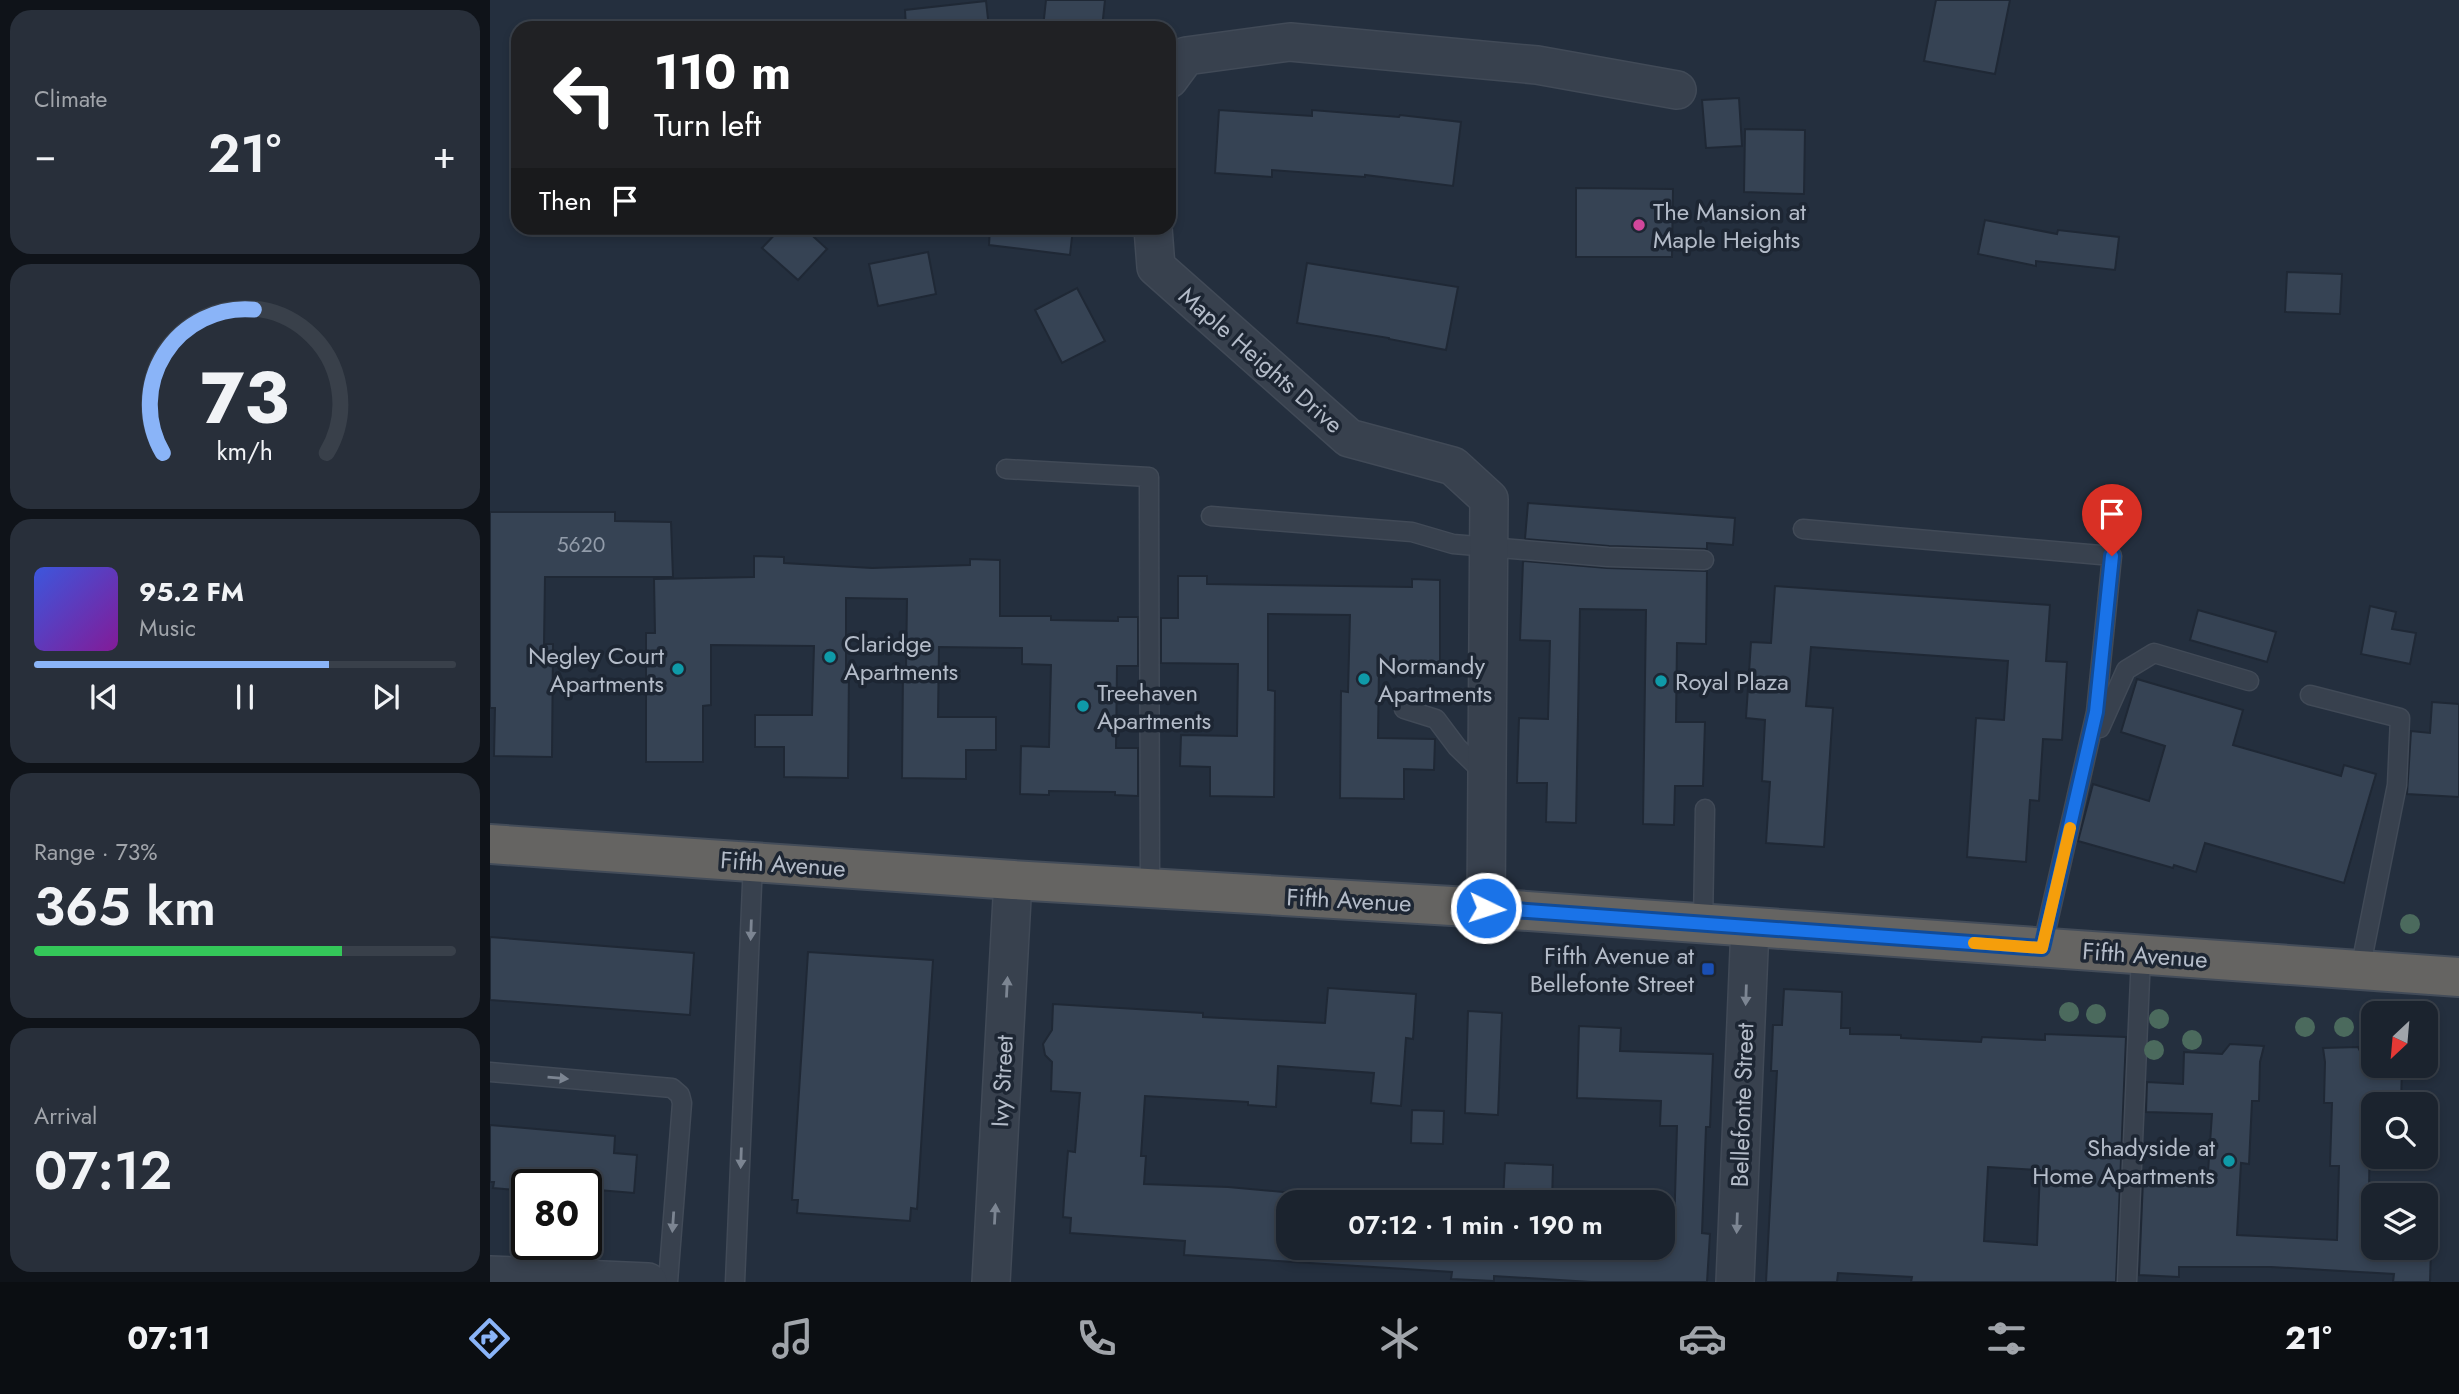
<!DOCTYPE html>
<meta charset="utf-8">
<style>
body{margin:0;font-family:Jost,sans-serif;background:#282f3a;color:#f1f3f6;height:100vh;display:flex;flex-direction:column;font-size:26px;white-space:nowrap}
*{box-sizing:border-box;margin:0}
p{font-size:23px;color:#a0a4aa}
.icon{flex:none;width:38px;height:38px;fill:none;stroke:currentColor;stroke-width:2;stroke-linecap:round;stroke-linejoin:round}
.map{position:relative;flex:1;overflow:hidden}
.panel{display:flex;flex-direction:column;gap:10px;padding:10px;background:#0f1319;width:490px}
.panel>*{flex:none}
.top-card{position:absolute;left:21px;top:21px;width:665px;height:214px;border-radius:21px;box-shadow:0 4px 10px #0003,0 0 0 2px #39404a;background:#202124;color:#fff;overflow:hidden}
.needle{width:46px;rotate:206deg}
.fabs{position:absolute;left:1871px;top:1001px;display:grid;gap:14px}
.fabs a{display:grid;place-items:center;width:77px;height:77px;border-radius:14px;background:#1b232e;box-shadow:0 4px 10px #0003,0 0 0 2px #39404a;font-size:35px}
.speed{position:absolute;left:21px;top:1169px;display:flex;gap:14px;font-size:35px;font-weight:700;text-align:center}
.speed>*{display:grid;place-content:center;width:91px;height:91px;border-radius:50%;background:#1b232e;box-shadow:0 4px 10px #0003,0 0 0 2px #39404a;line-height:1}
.speed .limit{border:4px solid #111;border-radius:10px;background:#fff;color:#111}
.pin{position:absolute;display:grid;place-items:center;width:60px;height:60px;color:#fff;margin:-72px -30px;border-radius:50% 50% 50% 0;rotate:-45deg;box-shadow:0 0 7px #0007}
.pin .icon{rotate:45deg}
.me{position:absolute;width:77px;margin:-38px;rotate:94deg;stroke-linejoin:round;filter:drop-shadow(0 0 5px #0008)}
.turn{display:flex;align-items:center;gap:24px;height:147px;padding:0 28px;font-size:32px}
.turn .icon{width:91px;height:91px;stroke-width:2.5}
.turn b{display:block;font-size:49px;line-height:60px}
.then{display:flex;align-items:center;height:66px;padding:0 28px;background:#0003;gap:14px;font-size:26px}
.big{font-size:52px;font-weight:600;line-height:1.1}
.panel .card{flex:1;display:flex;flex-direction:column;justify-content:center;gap:10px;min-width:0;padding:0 24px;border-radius:21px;background:#282f3a}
.panel .dial{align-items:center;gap:0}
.dial svg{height:182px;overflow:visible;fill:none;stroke:#39404a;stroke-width:7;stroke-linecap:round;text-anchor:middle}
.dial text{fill:#f1f3f6;stroke:none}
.song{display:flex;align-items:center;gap:21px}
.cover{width:84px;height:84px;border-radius:10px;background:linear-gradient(135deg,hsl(230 70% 55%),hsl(290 70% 35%))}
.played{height:7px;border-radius:4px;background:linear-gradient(90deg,#8ab4f8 70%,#39404a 70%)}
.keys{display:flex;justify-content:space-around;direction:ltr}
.heat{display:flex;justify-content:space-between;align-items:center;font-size:38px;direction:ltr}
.charge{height:10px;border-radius:5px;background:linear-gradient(90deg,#34c759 73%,#39404a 0)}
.trip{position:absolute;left:786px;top:1190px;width:399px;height:70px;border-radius:21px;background:#1b232e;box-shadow:0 4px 10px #0003,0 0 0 2px #39404a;font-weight:600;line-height:70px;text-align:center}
.menu{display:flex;height:112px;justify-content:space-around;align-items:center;background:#0b0e12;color:#a0a4aa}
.menu .icon{width:49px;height:49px}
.menu .on{color:#8ab4f8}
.menu b{font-size:32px;color:#f1f3f6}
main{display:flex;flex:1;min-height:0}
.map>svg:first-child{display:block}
.building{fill:#364354;stroke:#1f2835;stroke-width:2;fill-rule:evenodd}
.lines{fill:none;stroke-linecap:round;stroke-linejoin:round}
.service-casing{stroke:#414a57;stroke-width:21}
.minor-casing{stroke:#414a57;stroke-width:40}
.trunk-casing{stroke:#434c59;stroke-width:42}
.service{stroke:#38414e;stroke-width:18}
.minor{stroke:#38414e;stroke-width:37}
.trunk{stroke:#656462;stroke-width:38}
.tree{fill:#4b6a5d}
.oneway{fill:#7c8592}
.route-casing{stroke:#114b97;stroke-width:18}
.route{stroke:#1a73e8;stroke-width:12}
.slow{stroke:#f59e0b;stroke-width:12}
.hotel-dot{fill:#d1479c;stroke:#1d2633;stroke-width:2.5}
.culture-dot{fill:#0f9aa8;stroke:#1d2633;stroke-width:2.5}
.transit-dot{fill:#1a4fb4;stroke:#1d2633;stroke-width:2.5}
.labels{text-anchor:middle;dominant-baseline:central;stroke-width:7;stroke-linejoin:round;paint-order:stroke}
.number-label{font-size:21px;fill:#929caa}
.poi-label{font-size:24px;fill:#b4bcc9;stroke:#1d2633;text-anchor:start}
.street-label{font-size:24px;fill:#b4bcc9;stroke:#1d2633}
</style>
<main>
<section class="panel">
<div class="card"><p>Climate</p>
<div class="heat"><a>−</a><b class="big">21°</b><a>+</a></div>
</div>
<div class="card dial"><svg viewBox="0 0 100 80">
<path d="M14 69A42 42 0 1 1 86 69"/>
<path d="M14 69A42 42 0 0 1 54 6" stroke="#8ab4f8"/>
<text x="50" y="56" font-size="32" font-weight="700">73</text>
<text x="50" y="72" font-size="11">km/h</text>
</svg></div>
<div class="card">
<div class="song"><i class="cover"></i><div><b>95.2 FM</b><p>Music</p></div></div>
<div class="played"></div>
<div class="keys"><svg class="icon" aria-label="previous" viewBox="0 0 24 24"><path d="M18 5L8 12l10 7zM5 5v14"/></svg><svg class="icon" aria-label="pause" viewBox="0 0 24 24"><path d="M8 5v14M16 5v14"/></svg><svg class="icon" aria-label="next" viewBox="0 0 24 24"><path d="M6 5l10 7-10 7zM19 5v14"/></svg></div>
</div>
<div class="card"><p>Range · 73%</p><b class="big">365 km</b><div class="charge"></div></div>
<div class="card"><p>Arrival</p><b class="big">07:12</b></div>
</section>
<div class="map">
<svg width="1969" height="1282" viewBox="0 0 1969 1282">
<rect width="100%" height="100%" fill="#242f3e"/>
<g class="building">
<polygon points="556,0 615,0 612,28 553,28"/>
<polygon points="1446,0 1520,0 1505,74 1434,61"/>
<polygon points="496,1 499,28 416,28 415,10"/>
<polygon points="1249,98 1252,146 1216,148 1212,100"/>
<polygon points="729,110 822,116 822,110 909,117 910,115 971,122 963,186 875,175 875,177 782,170 782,177 725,173"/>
<polygon points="1255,129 1315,130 1314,194 1254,192"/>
<polygon points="1086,188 1183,189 1182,257 1086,257"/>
<polygon points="1495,220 1567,234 1568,230 1629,237 1625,270 1546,261 1546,266 1488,254"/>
<polygon points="291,228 314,228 337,249 308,280 272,248"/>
<polygon points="500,228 583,228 580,255 499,245"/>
<polygon points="438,252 446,294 388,306 379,264"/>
<polygon points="817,263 968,287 956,350 899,339 899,338 807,323"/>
<polygon points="1797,272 1852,274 1850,314 1795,312"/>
<polygon points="587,288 615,341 572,363 545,310"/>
<polygon points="1038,503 1245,518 1243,545 1217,543 1217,549 1119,546 1035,539"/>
<polygon points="0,512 125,512 125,521 181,522 183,577 55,577 54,644 63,644 62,757 4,756 5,708 0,708"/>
<polygon points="264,556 294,557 294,563 382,568 480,565 480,559 510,560 510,616 561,616 561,620 628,621 628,617 648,617 648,666 627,666 626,748 648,748 648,796 625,795 625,792 559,791 559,795 530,794 531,746 559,747 561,665 532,664 532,648 449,647 448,717 506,717 506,750 476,750 476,779 412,778 413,670 416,670 417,599 356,598 356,669 359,669 358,778 294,777 294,747 265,747 265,715 322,715 324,646 221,645 221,705 213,706 213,762 156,762 156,633 165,633 164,579 264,577"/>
<polygon points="1033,561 1117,568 1217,571 1216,644 1187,643 1186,722 1215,722 1213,786 1185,786 1184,825 1153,824 1156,610 1090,609 1086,823 1056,822 1057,783 1027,783 1029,718 1058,719 1060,641 1030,640"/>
<polygon points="688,576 717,576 717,584 922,587 922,579 950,580 950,667 889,666 888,738 945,739 944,770 914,769 914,799 850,798 851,691 858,692 860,615 778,614 778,690 785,691 784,797 720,796 720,767 690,766 691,735 747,736 748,664 671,663 671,618 688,618"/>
<polygon points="1285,586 1560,605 1556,661 1577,662 1572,740 1553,739 1549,801 1540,800 1536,862 1477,857 1486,718 1514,720 1518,661 1321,647 1316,706 1343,708 1334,847 1276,843 1280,782 1272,781 1275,720 1256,718 1261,642 1281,643"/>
<polygon points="1880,606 1906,612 1902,629 1926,633 1920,664 1871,654"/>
<polygon points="1708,610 1786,632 1777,662 1700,640"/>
<polygon points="1647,679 1753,710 1743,745 1851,776 1854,765 1886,774 1854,883 1715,843 1706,872 1684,865 1683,868 1588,841 1603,784 1659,801 1675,746 1631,732"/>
<polygon points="1942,702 1969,704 1969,797 1917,794 1921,731 1940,733"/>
<polygon points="0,937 204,953 200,1015 0,1000"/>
<polygon points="318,952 443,960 427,1209 421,1208 420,1221 307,1213 308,1200 302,1200"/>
<polygon points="838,988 926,994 923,1039 916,1038 911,1106 881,1103 884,1073 788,1066 786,1107 758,1105 758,1102 655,1096 651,1156 656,1156 654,1184 738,1187 814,1194 814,1191 960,1202 798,1202 798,1248 1172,1248 1172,1232 1184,1232 1187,1126 1170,1126 1171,1101 1087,1098 1089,1026 1131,1028 1130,1051 1223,1054 1220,1127 1216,1127 1212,1233 1220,1234 1217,1282 1101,1282 1004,1276 1004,1281 961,1279 962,1272 694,1255 695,1241 580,1233 581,1218 573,1217 574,1200 578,1151 585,1152 590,1093 561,1091 562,1062 555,1055 553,1044 562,1030 563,1004 713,1013 713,1017 835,1023"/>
<path d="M1294,989L1352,992L1351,1028H1360V1034L1411,1035V1038L1491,1042L1492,1037L1555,1040V1034L1636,1037L1626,1282H1421L1422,1277L1348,1273L1347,1282H1276L1287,1071H1281L1283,1025H1292ZM1498,1167L1550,1170L1547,1245L1494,1241Z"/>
<polygon points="978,1011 1012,1013 1008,1115 975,1113"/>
<polygon points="1740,1044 1774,1046 1770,1062 1769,1101 1762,1101 1759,1164 1751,1163 1747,1235 1847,1240 1849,1166 1840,1166 1842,1103 1834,1103 1835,1062 1833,1048 1868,1047 1874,1059 1883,1059 1883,1066 1912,1066 1911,1104 1883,1104 1883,1119 1880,1119 1879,1192 1883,1192 1883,1248 1941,1248 1940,1282 1903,1282 1904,1274 1781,1267 1689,1267 1689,1277 1649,1275 1653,1180 1717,1187 1722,1114 1656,1112 1657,1082 1693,1084 1694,1052 1732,1054"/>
<polygon points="922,1110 954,1111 953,1144 921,1143"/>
<polygon points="0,1125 125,1136 124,1153 147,1155 144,1193 96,1189 96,1185 37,1185 37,1191 3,1188 4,1182 0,1182"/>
<polygon points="1015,1163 1063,1165 1062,1202 1013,1202"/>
</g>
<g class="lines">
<defs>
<g id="service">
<polyline points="516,469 659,477 660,889"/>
<polyline points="721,516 922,532 963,544 1118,557 1214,560"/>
<polyline points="1313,529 1622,556 1606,712 1552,948"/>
<polyline points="1820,695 1910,718 1907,785 1870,970"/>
<polyline points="914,709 946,719 967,747 995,774"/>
<polyline points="1610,728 1636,670 1664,653 1759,681"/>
<polyline points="1213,923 1215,809"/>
<polyline points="0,1072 182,1088 190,1095 192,1103 178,1282"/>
<polyline points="245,1282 263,862"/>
<polyline points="1637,1282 1651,955"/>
</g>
<g id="minor">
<polyline points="679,79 696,56 800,42 1047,65 1187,90"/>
<polyline points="663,228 666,267 859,438 963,466 999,499 996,908"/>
<polyline points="0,1275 158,1282"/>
<polyline points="501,1282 523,880"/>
<polyline points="1245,1282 1260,927"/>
</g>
<polyline id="trunk" points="0,844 523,880 996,908 1969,977"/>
</defs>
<use href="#service" class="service-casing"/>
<use href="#minor" class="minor-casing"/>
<use href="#trunk" class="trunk-casing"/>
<use href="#service" class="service"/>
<use href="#minor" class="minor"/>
<use href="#trunk" class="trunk"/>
</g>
<g class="tree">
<circle cx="1920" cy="924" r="10"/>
<circle cx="1579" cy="1012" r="10"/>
<circle cx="1606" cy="1014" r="10"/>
<circle cx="1669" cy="1019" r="10"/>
<circle cx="1815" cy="1027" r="10"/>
<circle cx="1854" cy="1027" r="10"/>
<circle cx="1702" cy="1040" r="10"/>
<circle cx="1664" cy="1050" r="10"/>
</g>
<defs><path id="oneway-solid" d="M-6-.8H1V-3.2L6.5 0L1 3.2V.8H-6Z" transform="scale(1.75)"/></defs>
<g class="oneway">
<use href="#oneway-solid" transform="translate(261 930) rotate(92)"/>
<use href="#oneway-solid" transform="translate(517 987) rotate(-87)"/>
<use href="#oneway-solid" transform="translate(1256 995) rotate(92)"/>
<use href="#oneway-solid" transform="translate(68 1078) rotate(5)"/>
<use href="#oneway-solid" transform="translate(251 1158) rotate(92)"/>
<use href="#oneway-solid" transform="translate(505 1214) rotate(-87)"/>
<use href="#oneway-solid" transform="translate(183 1222) rotate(94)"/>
<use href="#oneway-solid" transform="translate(1247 1223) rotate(92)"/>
</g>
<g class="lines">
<defs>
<polyline id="route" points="996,908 1552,948 1606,712 1622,556"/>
</defs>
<use href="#route" class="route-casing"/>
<use href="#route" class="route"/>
<polyline class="slow" points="1484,943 1552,948 1580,828"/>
</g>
<circle class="hotel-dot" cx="1149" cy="225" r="7"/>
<g class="culture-dot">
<circle cx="340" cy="657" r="7"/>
<circle cx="188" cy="669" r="7"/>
<circle cx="874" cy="679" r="7"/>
<circle cx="1171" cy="681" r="7"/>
<circle cx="593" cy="706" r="7"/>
<circle cx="1739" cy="1161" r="7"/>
</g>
<rect class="transit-dot" x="1211" y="962" width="14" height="14" rx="3.5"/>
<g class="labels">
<g class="number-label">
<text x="91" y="545">5620</text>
</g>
<g class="poi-label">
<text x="1163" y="211">The Mansion at<tspan x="1163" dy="28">Maple Heights</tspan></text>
<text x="354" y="643">Claridge<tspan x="354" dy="28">Apartments</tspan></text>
<text x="174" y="655" text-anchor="end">Negley Court<tspan x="174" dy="28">Apartments</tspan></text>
<text x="888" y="665">Normandy<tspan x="888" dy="28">Apartments</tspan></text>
<text x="1185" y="681">Royal Plaza</text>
<text x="607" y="692">Treehaven<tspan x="607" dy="28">Apartments</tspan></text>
<text x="1204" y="955" text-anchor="end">Fifth Avenue at<tspan x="1204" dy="28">Bellefonte Street</tspan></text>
<text x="1725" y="1147" text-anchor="end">Shadyside at<tspan x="1725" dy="28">Home Apartments</tspan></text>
</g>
<g class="street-label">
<text transform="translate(771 360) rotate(41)">Maple Heights Drive</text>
<text transform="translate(293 864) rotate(4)">Fifth Avenue</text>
<text transform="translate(859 900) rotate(3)">Fifth Avenue</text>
<text transform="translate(1655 955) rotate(4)">Fifth Avenue</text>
<text transform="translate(512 1081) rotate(-87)">Ivy Street</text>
<text transform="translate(1252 1105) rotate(-88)">Bellefonte Street</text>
</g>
</g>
</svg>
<div class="fabs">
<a><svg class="needle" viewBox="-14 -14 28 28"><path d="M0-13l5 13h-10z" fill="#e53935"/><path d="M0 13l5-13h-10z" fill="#a0a4aa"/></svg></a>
<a><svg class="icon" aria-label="search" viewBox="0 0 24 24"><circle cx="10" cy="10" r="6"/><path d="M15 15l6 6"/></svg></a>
<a><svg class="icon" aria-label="layers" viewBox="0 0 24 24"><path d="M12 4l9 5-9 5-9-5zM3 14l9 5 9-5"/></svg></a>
</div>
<div class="speed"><div class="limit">80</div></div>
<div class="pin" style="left:1622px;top:556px;background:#d93025"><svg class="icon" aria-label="arrive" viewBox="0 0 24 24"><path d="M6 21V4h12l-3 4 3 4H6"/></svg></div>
<svg class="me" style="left:996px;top:908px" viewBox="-20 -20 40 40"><circle r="17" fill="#1a73e8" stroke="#fff" stroke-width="3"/><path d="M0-11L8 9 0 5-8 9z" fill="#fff"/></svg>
<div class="trip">07:12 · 1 min · 190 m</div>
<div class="top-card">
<div class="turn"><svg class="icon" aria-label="left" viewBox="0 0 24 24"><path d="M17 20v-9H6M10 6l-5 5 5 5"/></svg><div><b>110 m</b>Turn left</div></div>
<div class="then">Then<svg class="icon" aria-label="arrive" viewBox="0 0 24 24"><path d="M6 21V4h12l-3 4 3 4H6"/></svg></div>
</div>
</div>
</main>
<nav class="menu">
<b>07:11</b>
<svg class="icon on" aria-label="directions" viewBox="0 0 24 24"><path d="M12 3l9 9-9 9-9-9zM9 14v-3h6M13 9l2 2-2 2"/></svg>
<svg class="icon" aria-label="music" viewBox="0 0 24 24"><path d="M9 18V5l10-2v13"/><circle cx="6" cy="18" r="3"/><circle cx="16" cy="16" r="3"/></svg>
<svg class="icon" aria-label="phone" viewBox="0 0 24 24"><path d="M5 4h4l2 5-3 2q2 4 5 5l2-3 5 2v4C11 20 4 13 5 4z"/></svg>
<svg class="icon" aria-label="climate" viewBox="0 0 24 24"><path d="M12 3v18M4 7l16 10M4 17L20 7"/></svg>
<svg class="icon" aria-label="car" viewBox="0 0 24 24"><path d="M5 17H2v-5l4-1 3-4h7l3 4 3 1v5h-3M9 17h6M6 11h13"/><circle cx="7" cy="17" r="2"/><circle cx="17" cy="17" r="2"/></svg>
<svg class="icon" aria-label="filters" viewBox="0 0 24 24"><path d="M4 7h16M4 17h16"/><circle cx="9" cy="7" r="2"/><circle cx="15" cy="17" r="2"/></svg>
<b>21°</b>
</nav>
